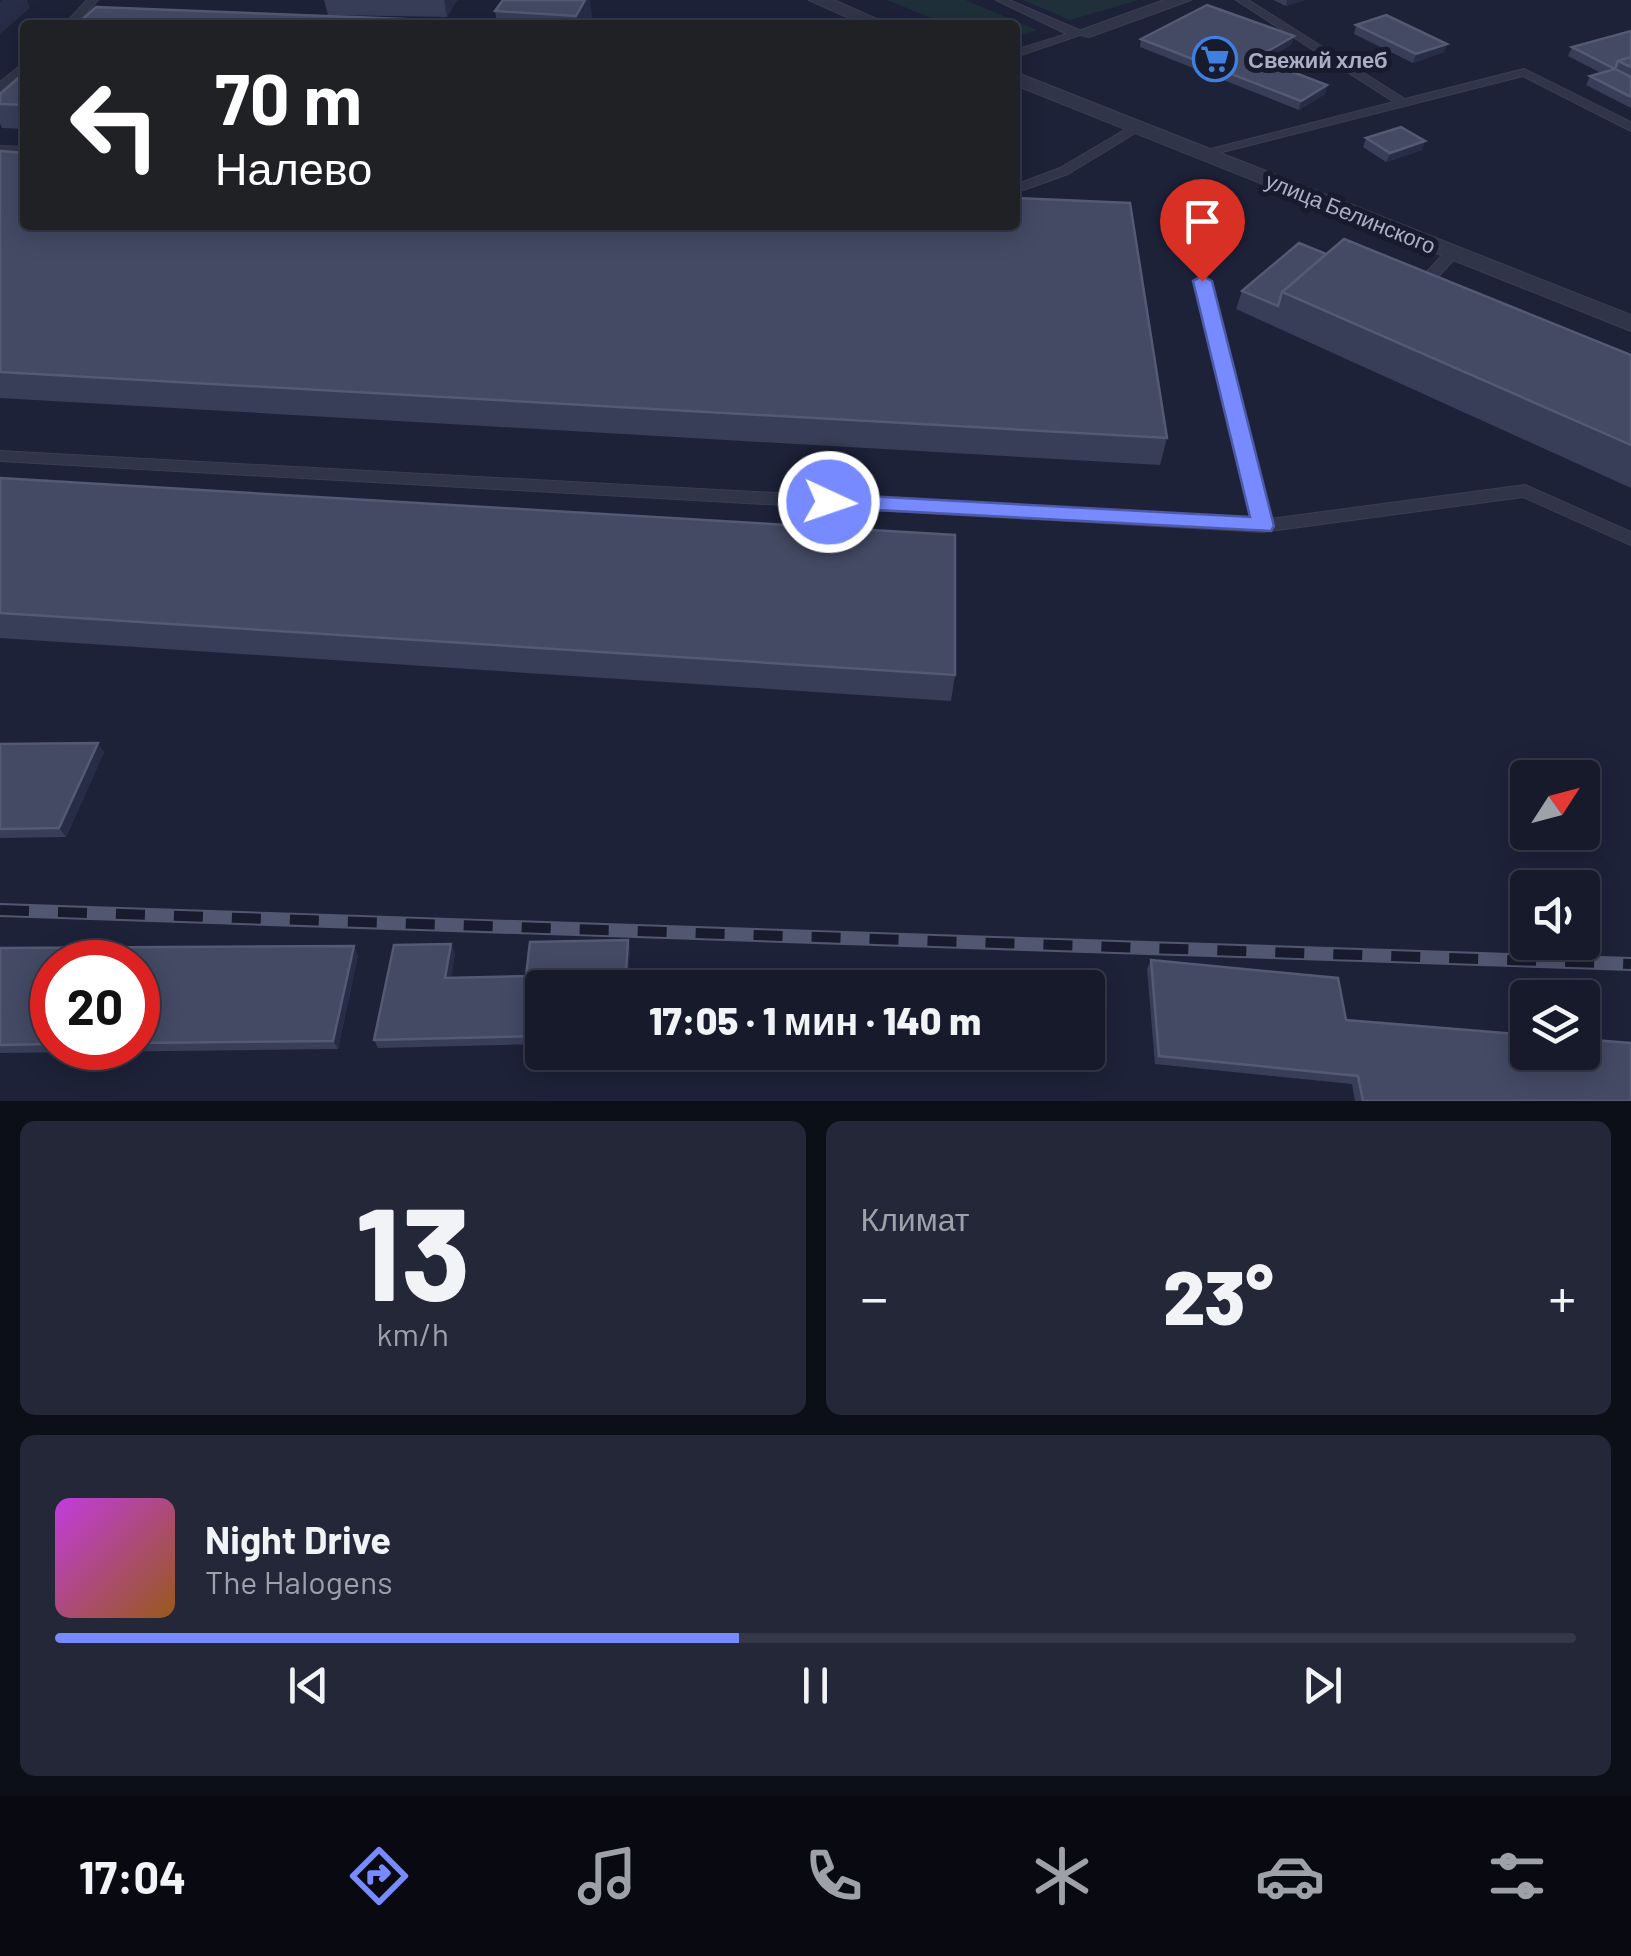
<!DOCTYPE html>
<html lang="ru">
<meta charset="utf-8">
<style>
body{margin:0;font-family:Barlow,sans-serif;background:#232737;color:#f1f3f6;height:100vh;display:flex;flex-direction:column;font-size:38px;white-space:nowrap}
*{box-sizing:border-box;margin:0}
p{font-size:32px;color:#9ea1a9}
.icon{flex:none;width:55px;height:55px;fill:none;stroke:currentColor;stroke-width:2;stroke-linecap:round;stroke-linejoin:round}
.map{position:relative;height:1101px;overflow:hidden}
.drawer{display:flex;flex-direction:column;gap:20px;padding:20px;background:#0c0e18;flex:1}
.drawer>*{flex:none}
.banner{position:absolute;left:20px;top:20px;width:1000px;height:210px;border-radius:10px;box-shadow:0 5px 25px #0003,0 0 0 2px #353847;background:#202124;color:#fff;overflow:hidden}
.needle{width:65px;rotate:54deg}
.tools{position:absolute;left:1510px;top:760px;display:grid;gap:20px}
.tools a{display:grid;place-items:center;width:90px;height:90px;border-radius:10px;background:#161a2b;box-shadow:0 5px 25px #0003,0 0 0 2px #353847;font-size:50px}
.speed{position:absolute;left:30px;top:940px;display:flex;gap:20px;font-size:50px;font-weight:700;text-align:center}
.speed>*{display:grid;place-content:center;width:130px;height:130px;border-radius:50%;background:#161a2b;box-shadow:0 5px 25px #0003,0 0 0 2px #353847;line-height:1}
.speed .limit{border:15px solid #d22;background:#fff;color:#111}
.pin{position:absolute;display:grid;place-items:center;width:85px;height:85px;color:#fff;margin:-102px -42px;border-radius:50% 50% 50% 0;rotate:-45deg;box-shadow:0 0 10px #0007}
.pin .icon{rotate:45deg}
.me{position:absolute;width:110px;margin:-55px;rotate:93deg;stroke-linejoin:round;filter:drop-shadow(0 0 8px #0008)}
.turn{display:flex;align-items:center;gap:35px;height:210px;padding:0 30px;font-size:45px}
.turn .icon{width:130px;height:130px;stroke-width:2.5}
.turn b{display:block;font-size:70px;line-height:85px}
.big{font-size:75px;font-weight:800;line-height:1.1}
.drawer .tile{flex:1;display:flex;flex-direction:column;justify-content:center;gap:15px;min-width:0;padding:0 35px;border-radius:15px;background:#232737}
.drawer .dial{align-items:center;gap:0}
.dial b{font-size:130px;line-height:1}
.song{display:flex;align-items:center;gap:30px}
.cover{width:120px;height:120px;border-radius:15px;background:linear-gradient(135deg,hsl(290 70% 55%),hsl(30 70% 35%))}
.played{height:10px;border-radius:5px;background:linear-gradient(90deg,#778aff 45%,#353847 45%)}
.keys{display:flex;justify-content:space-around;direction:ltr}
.heat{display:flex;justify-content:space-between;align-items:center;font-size:55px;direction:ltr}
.drawer .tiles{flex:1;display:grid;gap:20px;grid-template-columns:1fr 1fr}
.tile:last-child{grid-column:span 2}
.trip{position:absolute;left:525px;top:970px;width:580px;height:100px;border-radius:10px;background:#161a2b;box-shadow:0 5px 25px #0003,0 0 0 2px #353847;font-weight:800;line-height:100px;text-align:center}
.dock{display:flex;height:160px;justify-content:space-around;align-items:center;background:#090a11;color:#9ea1a9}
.dock .icon{width:70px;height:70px}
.dock .selected{color:#778aff}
.dock b{font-size:45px;color:#f1f3f6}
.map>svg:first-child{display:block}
.green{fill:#1f303a}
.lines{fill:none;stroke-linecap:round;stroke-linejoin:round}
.service-casing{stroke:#3b3e53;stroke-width:2}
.minor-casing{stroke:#3b3e53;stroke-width:2}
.tertiary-casing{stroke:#3b3e53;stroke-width:2}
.service{fill:#313549;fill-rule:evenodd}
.minor{fill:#313549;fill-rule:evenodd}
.tertiary{fill:#313549;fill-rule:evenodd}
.rail-casing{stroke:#525771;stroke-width:14}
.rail{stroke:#171b2d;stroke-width:10;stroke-dasharray:29;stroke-linecap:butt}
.wall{fill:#383e58;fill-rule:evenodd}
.shaded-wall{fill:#282d47}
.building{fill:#444a64;stroke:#545a73;stroke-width:2.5}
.route{fill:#778aff;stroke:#4d5aa6;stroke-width:2.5}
.labels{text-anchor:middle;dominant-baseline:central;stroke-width:10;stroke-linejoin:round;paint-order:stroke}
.far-poi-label{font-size:22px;font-weight:bold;fill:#abafc6;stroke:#171b2d;text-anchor:start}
.far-street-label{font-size:22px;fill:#abafc6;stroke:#171b2d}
</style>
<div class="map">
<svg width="1631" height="1101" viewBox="0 0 1631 1101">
<rect width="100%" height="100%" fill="#1d2239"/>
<g class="green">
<polygon points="887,0 965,0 1037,30 1015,37 1015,25 948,25"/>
<polygon points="1023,0 1139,0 1070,20"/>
</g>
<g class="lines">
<defs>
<g id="service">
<polygon points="87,0 98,0 75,25 64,25"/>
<polygon points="996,0 1009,0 1086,33 1015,57 1015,50 1067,34"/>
<polygon points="1236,0 1248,0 1405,99 1524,69 1631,122 1631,131 1523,76 1203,157 1203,151 1394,102"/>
<polygon points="25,62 25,71 0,91 0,82"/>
<polygon points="1138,122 1142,123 1142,129 1068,174 1015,193 1015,185 1060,168"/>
<polygon points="0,146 25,147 25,155 0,154"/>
<polygon points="1453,248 1460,252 1458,255 1423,293 1413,293 1413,287 1448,249"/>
<polygon points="1203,277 1210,281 1270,519 1525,485 1631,532 1631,545 1523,497 1263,532 0,461 0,451 1253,519 1196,281"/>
</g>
<polygon id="minor" points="1164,0 1191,0 1089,37 1073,33"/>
<g id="tertiary">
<polygon points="809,0 834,0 890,25 865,25"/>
<polygon points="1015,72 1631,315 1631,331 1015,85"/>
</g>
</defs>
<use href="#service" class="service-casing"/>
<use href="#minor" class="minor-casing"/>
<use href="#tertiary" class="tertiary-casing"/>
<use href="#service" class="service"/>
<use href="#minor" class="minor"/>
<use href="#tertiary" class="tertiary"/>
<defs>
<polyline id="rail" points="0,910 1631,964"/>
</defs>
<use href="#rail" class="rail-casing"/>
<use href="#rail" class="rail"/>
</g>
<g class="wall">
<polygon points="324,0 457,0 447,17 328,15"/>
<polygon points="1273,0 1305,0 1286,6"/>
<polygon points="495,11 592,16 587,25 76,25 497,23"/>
<polygon points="1356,25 1447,44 1444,52 1413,63 1354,34"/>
<polygon points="1631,31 1631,108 1586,85 1590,76 1601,73 1568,56 1572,47"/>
<polygon points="1294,36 1291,45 1263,61 1327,85 1325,94 1299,110 1140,47 1141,39"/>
<polygon points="25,72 25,129 2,128 0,123 0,94"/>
<polygon points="1366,138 1422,150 1386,162 1363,147"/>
<polygon points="0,151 1167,438 1160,465 0,398"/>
<polygon points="1326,254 1631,355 1631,488 1236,309 1242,291"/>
<polygon points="0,478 955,675 951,701 0,638"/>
<polygon points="0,744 104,752 66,837 0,838"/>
<polygon points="628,940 630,949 628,972 715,978 715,988 542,988 542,1044 378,1048 374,1040 455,953 451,977 526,976"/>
<path d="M0,948L358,955L338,1049L0,1053ZM52,962H138V1048H52Z"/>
<polygon points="1151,960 1346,1020 1631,1101 1355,1101 1352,1084 1155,1064 1147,969"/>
</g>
<g class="shaded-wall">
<polygon points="2,0 27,0 30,8 0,34 0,2"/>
<polygon points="444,0 457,0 447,17"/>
<polygon points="585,0 590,0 592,16 587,25 578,25 576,16"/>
<polygon points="1287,0 1305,0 1286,6"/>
<polygon points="1294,36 1291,45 1254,66 1256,58"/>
<polygon points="1447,44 1444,52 1413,63 1416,54"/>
<polygon points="1327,85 1325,94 1299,110 1301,101"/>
<polygon points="1425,141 1422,150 1386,162 1390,153"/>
<polygon points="98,743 104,752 66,837 59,828"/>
<polygon points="628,940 630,949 628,980 626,972"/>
<polygon points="451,944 455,953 449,986 445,978"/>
<polygon points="354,946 358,955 338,1049 333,1041"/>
</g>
<g class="building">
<polygon points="503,0 585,0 576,16 495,11"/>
<polygon points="1207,5 1294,36 1256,58 1327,85 1301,101 1141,39"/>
<polygon points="96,7 560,25 76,25"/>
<polygon points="1386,15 1447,44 1416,54 1356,25"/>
<polygon points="599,24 672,25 599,25"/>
<polygon points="1631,31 1631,57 1618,61 1615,69 1572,47"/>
<polygon points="1631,57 1631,67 1618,61"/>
<polygon points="1615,69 1631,77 1631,97 1590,76"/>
<polygon points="25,72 25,105 0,104 0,94"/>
<polygon points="1401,127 1425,141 1390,153 1366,138"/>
<polygon points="0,151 25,153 25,225 1015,225 1015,198 1130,203 1167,438 0,372"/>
<polygon points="1344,239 1631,355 1631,445 1282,292"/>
<polygon points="1299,243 1326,254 1282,292 1278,306 1242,291"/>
<polygon points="0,478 955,535 955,675 0,613"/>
<polygon points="98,743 59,828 0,829 0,744"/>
<polygon points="628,940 626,972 714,970 713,988 542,988 542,1036 374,1040 394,945 451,944 445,978 526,976 530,942"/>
<polygon points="354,946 333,1041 138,1043 138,962 52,962 52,1044 0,1045 0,948"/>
<polygon points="1151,960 1338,978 1346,1020 1528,1035 1528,1052 1582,1052 1582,1039 1631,1043 1631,1101 1363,1101 1358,1076 1159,1056"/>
</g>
<polygon class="route" points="1202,276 1212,281 1274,526 1271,531 821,507 821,497 829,494 1250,517 1193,281"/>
<defs>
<symbol id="supermarket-ring" viewBox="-11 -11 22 22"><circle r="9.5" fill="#171b2d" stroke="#3f7fe0" stroke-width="1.5"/><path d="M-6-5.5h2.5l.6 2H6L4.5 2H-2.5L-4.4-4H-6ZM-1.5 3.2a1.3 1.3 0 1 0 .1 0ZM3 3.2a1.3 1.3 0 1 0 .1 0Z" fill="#3f7fe0"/></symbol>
</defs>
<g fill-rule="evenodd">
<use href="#supermarket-ring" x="1190" y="34" width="50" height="50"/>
</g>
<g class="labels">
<g class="far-poi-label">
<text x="1248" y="59">Свежий хлеб</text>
</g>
<g class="far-street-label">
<text transform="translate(1351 212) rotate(22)">улица Белинского</text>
</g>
</g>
</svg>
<div class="tools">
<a><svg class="needle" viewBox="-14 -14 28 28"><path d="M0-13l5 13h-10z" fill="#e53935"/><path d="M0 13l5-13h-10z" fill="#9ea1a9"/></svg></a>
<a><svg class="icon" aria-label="sound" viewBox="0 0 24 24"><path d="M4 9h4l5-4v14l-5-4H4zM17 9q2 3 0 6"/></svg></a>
<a><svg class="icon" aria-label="layers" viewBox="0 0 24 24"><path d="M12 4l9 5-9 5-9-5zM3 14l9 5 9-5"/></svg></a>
</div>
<div class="speed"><div class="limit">20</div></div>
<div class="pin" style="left:1202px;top:281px;background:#d93025"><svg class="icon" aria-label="arrive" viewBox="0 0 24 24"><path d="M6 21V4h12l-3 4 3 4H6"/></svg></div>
<svg class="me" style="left:829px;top:502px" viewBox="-20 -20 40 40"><circle r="17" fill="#778aff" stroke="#fff" stroke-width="3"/><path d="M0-11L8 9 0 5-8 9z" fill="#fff"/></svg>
<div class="trip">17:05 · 1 мин · 140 m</div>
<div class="banner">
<div class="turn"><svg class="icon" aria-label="left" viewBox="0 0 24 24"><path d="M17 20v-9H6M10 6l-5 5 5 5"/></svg><div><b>70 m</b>Налево</div></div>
</div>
</div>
<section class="drawer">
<div class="tiles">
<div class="tile dial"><b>13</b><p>km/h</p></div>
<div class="tile"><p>Климат</p>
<div class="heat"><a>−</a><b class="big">23°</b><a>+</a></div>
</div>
<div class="tile">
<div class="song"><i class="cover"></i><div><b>Night Drive</b><p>The Halogens</p></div></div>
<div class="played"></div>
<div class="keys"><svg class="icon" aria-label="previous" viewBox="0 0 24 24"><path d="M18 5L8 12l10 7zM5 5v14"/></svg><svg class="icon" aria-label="pause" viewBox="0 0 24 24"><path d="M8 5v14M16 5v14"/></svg><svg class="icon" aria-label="next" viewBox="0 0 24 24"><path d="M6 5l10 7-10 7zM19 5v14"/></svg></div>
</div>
</div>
</section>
<nav class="dock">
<b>17:04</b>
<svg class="icon selected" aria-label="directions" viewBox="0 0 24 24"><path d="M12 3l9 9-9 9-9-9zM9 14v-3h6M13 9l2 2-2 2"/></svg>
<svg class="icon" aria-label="music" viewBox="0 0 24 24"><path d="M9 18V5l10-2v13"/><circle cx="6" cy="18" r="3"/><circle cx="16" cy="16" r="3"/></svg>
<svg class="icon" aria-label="phone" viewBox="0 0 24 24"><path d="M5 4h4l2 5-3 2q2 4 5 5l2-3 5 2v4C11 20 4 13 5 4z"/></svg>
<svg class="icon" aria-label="climate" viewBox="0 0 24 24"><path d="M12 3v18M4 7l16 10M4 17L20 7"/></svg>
<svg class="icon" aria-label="car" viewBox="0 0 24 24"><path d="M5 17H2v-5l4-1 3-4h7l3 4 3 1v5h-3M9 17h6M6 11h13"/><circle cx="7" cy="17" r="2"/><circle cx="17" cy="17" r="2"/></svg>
<svg class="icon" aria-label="filters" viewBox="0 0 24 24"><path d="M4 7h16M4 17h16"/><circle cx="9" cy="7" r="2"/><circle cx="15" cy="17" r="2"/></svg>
</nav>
